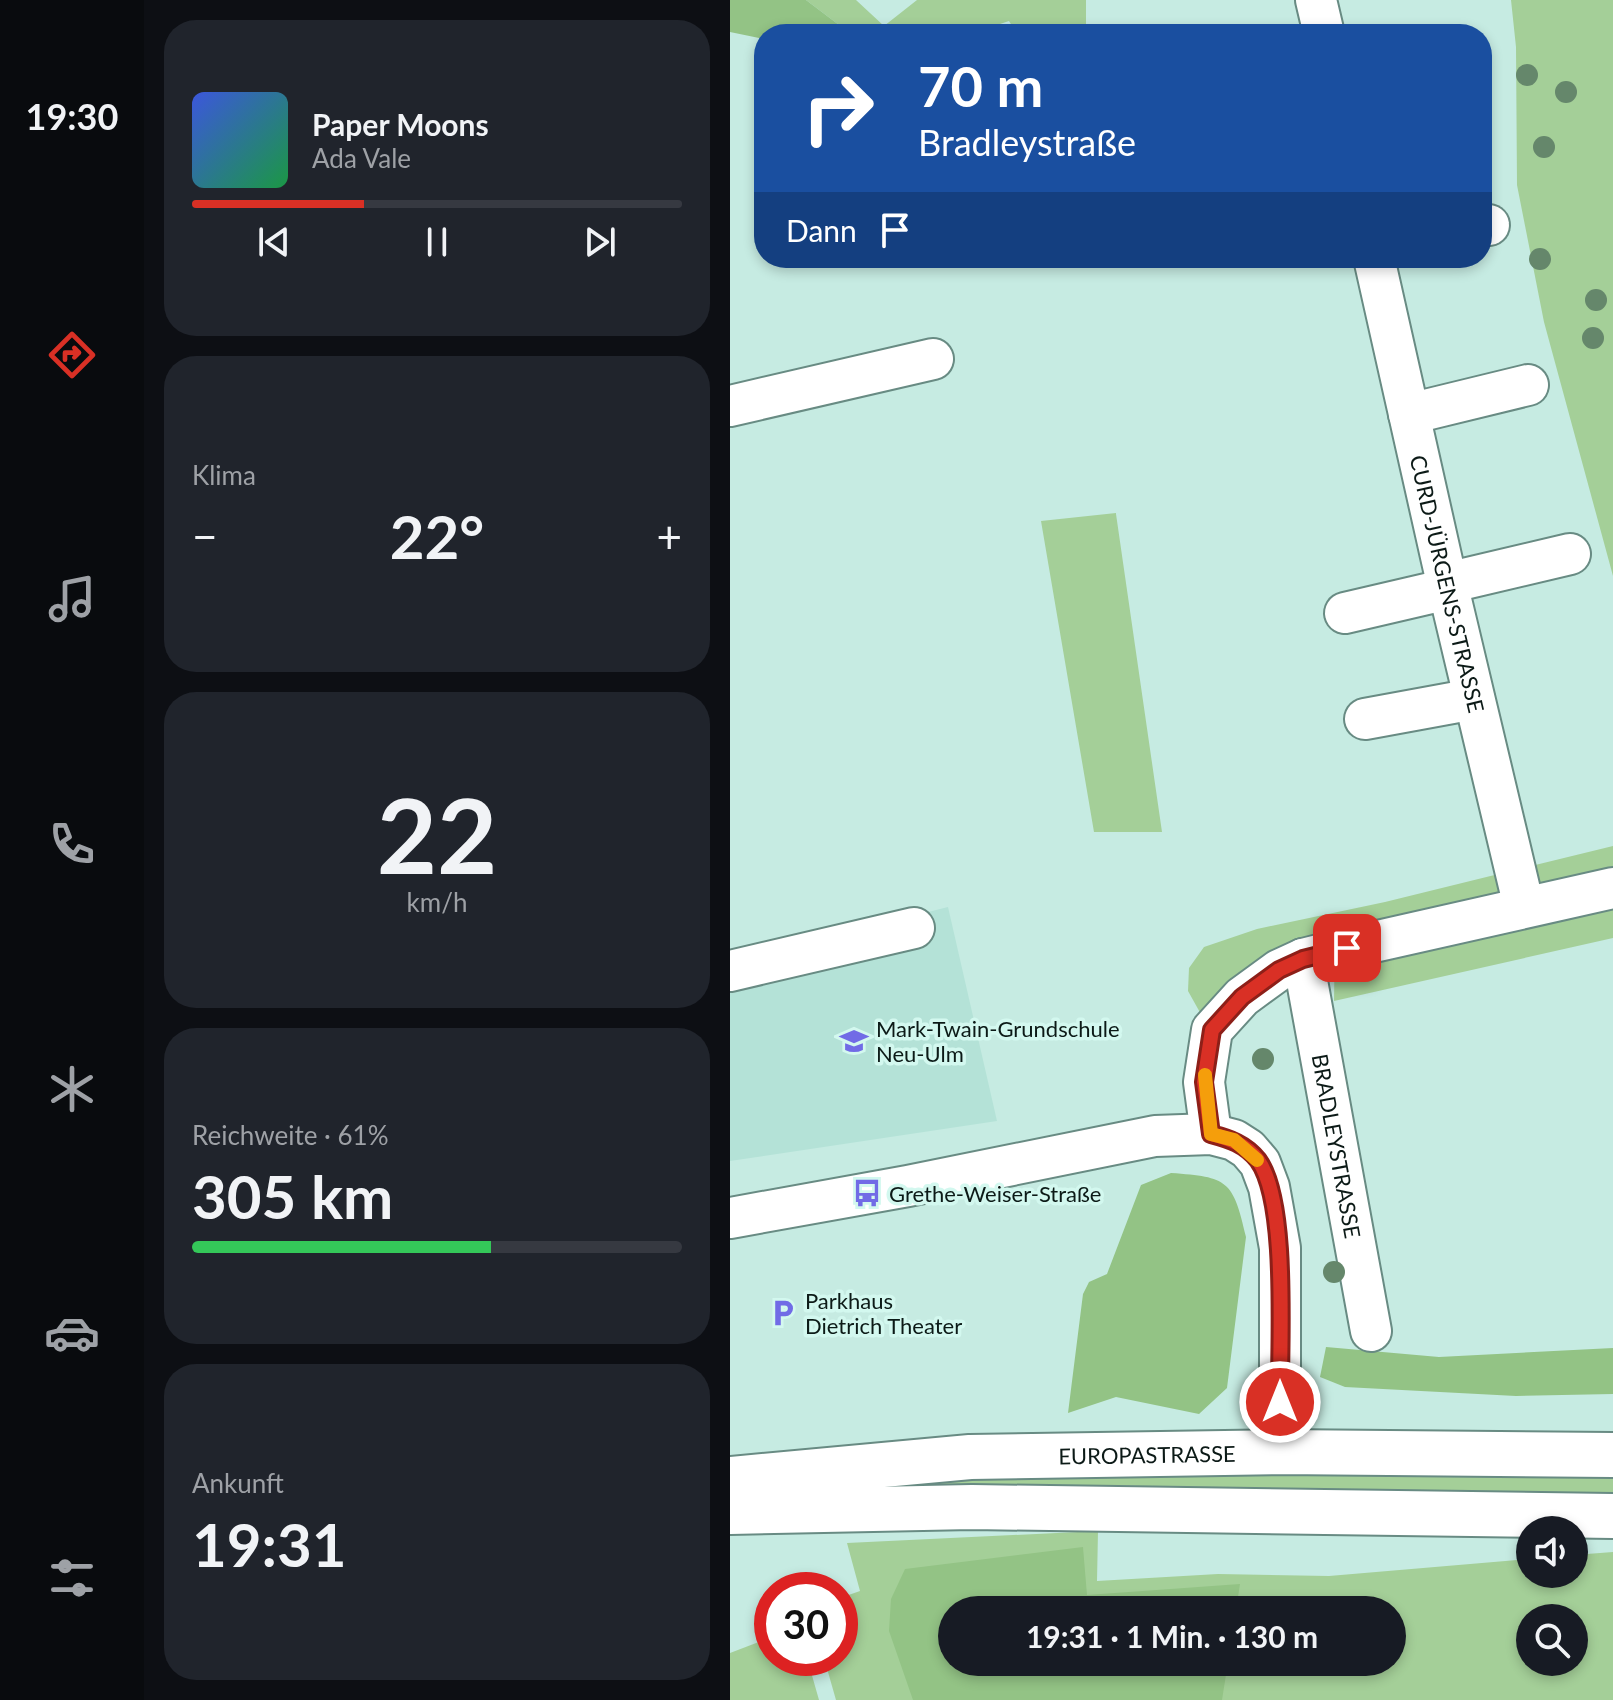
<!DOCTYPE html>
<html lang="de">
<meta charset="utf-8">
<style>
body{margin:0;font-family:Lato,sans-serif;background:#20242c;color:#f1f3f6;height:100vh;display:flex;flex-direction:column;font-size:30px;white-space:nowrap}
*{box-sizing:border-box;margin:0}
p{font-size:26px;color:#9ea1a6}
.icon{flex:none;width:44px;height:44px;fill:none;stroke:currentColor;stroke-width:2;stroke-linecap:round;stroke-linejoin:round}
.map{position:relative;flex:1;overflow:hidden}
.sheet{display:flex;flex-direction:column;gap:20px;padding:20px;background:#0d0f14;width:586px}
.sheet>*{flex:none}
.hud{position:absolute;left:24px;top:24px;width:738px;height:244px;border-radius:32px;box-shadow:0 4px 12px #0003;background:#1a4fa0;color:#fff;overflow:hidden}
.buttons{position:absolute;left:786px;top:1516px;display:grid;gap:16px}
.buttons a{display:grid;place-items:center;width:72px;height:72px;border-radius:50%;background:#171b24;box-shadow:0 4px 12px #0003;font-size:40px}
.speed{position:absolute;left:24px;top:1572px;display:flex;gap:16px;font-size:40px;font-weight:700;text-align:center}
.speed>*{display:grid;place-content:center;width:104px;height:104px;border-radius:50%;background:#171b24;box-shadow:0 4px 12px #0003;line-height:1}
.speed .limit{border:12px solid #d22;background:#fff;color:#111}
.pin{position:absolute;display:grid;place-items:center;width:68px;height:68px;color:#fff;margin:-34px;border-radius:16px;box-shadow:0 4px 12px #0006}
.me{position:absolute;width:88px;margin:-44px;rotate:0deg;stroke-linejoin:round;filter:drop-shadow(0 0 6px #0008)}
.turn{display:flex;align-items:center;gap:28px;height:168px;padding:0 32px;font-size:36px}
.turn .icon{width:104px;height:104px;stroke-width:2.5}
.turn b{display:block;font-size:56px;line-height:68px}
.then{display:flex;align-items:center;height:76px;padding:0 32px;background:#0003;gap:16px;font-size:30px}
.big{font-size:60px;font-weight:700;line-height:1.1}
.sheet .card{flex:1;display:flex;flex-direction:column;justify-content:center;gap:12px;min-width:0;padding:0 28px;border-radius:32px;background:#20242c}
.sheet .dial{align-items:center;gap:0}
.dial b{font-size:104px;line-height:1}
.song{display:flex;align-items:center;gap:24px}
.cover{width:96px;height:96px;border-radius:12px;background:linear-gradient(135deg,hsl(230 70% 55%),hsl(140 70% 35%))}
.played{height:8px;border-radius:4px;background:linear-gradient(90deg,#d93025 35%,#363941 35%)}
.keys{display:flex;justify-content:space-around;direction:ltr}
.heat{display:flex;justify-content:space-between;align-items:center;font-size:44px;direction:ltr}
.charge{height:12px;border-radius:6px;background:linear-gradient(90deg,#34c759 61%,#363941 0)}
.trip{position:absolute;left:208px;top:1596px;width:468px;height:80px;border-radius:40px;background:#171b24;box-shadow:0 4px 12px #0003;font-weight:700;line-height:80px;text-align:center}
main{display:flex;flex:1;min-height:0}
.dock{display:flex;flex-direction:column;width:144px;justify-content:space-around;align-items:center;background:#090b0e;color:#9ea1a6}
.dock .icon{width:56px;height:56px}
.dock .selected{color:#d93025}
.dock b{font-size:36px;color:#f1f3f6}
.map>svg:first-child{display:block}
.built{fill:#b4e2d7}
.green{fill:#a4cf98;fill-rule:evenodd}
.forest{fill:#93c385}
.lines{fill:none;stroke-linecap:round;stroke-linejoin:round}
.minor-casing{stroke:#688b83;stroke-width:44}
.major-casing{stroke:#688b83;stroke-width:48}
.minor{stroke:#fff;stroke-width:40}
.major{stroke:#fff;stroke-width:44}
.tree{fill:#65876b}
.route-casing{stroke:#8d1f18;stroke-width:20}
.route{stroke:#d93025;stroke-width:14}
.slow{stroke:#f59e0b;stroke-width:14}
.labels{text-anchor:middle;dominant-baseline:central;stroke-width:7;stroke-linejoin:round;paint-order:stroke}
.street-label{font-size:22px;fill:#0c1a17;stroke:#d3f8ef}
.poi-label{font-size:22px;fill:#0c1a17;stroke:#d3f8ef;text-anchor:start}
</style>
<main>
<nav class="dock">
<b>19:30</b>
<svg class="icon selected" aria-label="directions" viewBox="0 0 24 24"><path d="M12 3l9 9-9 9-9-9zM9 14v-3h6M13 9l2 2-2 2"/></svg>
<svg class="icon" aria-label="music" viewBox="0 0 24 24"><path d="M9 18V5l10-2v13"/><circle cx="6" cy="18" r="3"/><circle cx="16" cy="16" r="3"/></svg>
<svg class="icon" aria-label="phone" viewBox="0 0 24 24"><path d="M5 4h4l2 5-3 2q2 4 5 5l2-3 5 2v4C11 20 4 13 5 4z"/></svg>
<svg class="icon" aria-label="climate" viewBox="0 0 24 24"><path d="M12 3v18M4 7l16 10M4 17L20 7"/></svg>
<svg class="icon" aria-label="car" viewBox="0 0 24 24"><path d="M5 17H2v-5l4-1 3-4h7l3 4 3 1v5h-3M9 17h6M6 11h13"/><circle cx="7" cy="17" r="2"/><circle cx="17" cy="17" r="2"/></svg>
<svg class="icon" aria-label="filters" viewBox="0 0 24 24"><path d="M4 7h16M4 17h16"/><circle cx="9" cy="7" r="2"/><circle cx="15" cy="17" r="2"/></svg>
</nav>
<section class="sheet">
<div class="card">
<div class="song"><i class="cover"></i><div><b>Paper Moons</b><p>Ada Vale</p></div></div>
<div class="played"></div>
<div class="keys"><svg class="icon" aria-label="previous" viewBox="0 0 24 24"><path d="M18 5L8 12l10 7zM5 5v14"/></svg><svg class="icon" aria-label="pause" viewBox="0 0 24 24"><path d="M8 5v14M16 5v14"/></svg><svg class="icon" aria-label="next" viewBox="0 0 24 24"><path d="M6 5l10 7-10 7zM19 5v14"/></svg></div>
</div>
<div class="card"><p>Klima</p>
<div class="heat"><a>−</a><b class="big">22°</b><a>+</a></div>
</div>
<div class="card dial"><b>22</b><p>km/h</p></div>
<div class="card"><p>Reichweite · 61%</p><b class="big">305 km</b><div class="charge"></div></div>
<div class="card"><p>Ankunft</p><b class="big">19:31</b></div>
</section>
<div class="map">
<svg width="883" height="1700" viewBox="0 0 883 1700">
<rect width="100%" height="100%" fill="#c6ebe2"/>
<polygon class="built" points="218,907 267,1121 0,1161 0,962"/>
<g class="green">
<polygon points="76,0 126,0 154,26 187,0 356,0 356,34 287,34 279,21 240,34 121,34"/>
<polygon points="781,0 883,0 883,576 814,322 787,185 786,47"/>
<polygon points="386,513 386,514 432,832 364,832 311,521"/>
<path d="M883,846V938L604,1001L605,937C587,941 566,942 549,948C513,962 493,992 477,1025L458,991L459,968L474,947L527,929L655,902Z"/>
<polygon points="362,1470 883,1473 883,1497 366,1485 198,1488 198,1476"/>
<path d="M368,1531L367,1581L488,1574L599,1576L800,1559V1574H844V1555L883,1552V1700H106L94,1658H110V1598L130,1591L117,1543ZM222,1610H662V1662H222ZM800,1618H844V1662H800Z"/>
<polygon points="42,1637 42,1658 77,1658 89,1700 0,1700 0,1653"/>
</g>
<g class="forest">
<polygon points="0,0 76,0 121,34 34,34 34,39 0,32"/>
<path d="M441,1173C498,1177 503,1180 516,1237L497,1388L469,1414L386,1397L338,1413L353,1294L359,1282L377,1274L411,1185Z"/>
<polygon points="596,1347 709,1357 883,1348 883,1394 786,1396 615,1387 590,1377"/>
<polygon points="353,1547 357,1595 510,1584 506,1610 222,1610 222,1662 498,1662 492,1700 183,1700 159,1631 161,1599 175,1569"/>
</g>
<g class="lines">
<defs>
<g id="minor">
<polyline points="586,0 594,34"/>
<polyline points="752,226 759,225"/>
<path id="s1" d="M644,258L717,583L794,907"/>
<polyline points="0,406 203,359"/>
<polyline points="679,414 798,385"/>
<polyline points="717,583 840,554"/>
<polyline points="615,613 718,589"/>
<polyline points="635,719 744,699"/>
<path id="s2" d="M573,959L641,1331"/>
<polyline points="0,971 184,928"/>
<polyline points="481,1134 474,1082 482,1030 512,997 549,970 573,959 617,948 883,888"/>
<polyline points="0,1218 178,1186 425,1136 481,1134 504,1140 518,1149 530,1163 539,1187 550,1248 550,1452"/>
</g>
<g id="major">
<path id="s3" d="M0,1479L240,1457L550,1452L883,1455"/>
<polyline points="0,1512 242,1507 883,1516"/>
</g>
</defs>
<use href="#minor" class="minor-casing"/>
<use href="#major" class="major-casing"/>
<use href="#minor" class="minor"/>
<use href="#major" class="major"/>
</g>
<g class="tree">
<circle cx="797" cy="75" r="11"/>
<circle cx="836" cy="92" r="11"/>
<circle cx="814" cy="147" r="11"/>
<circle cx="810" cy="259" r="11"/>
<circle cx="866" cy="300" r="11"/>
<circle cx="863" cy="338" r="11"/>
<circle cx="533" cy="1059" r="11"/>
<circle cx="604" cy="1272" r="11"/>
</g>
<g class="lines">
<defs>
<path id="route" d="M550,1402C549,1347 559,1203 528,1160C515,1144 500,1139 481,1134L474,1082L482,1030L512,997L549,970L573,959L617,948"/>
</defs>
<use href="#route" class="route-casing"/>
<use href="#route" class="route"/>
<polyline class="slow" points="475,1075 481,1134 504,1140 527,1160"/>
</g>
<defs>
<symbol id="school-bare" viewBox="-9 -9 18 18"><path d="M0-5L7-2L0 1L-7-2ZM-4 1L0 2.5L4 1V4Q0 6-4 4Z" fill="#716be6" stroke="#d3f8ef" stroke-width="2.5" paint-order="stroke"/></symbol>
<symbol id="bus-bare" viewBox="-9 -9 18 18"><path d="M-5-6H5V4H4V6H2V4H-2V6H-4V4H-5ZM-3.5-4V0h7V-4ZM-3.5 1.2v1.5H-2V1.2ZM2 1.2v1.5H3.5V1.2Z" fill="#716be6" stroke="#d3f8ef" stroke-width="2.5" paint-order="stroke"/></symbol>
<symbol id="parking-bare" viewBox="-9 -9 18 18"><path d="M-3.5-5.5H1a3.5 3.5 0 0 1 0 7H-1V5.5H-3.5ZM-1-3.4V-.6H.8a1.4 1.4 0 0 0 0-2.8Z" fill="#716be6" stroke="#d3f8ef" stroke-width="2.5" paint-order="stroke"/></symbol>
</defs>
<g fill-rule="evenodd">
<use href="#school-bare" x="104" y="1021" width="40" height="40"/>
<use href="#bus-bare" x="117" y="1173" width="40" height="40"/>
<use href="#parking-bare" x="33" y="1293" width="40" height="40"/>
</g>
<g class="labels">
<g class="street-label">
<text stroke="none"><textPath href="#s1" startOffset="334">CURD-JÜRGENS-STRASSE</textPath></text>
<text stroke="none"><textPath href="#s2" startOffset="190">BRADLEYSTRASSE</textPath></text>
<text stroke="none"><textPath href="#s3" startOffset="418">EUROPASTRASSE</textPath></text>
</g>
<g class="poi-label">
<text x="146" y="1028">Mark-Twain-Grundschule<tspan x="146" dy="25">Neu-Ulm</tspan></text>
<text x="159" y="1193">Grethe-Weiser-Straße</text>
<text x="75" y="1300">Parkhaus<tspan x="75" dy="25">Dietrich Theater</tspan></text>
</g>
</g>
</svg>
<div class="buttons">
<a><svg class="icon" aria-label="sound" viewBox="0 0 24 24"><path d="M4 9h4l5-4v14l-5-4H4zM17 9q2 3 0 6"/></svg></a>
<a><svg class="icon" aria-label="search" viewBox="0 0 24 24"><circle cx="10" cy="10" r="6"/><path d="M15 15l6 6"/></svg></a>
</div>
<div class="speed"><div class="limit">30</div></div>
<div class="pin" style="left:617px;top:948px;background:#d93025"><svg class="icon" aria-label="arrive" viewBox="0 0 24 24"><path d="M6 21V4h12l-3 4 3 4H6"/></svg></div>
<svg class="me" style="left:550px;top:1402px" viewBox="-20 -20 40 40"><circle r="17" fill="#d93025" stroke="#fff" stroke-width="3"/><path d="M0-11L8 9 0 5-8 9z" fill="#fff"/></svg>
<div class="trip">19:31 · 1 Min. · 130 m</div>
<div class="hud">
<div class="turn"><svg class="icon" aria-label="right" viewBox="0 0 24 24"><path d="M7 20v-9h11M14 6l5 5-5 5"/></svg><div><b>70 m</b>Bradleystraße</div></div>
<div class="then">Dann<svg class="icon" aria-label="arrive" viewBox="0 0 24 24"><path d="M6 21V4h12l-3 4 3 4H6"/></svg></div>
</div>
</div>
</main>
